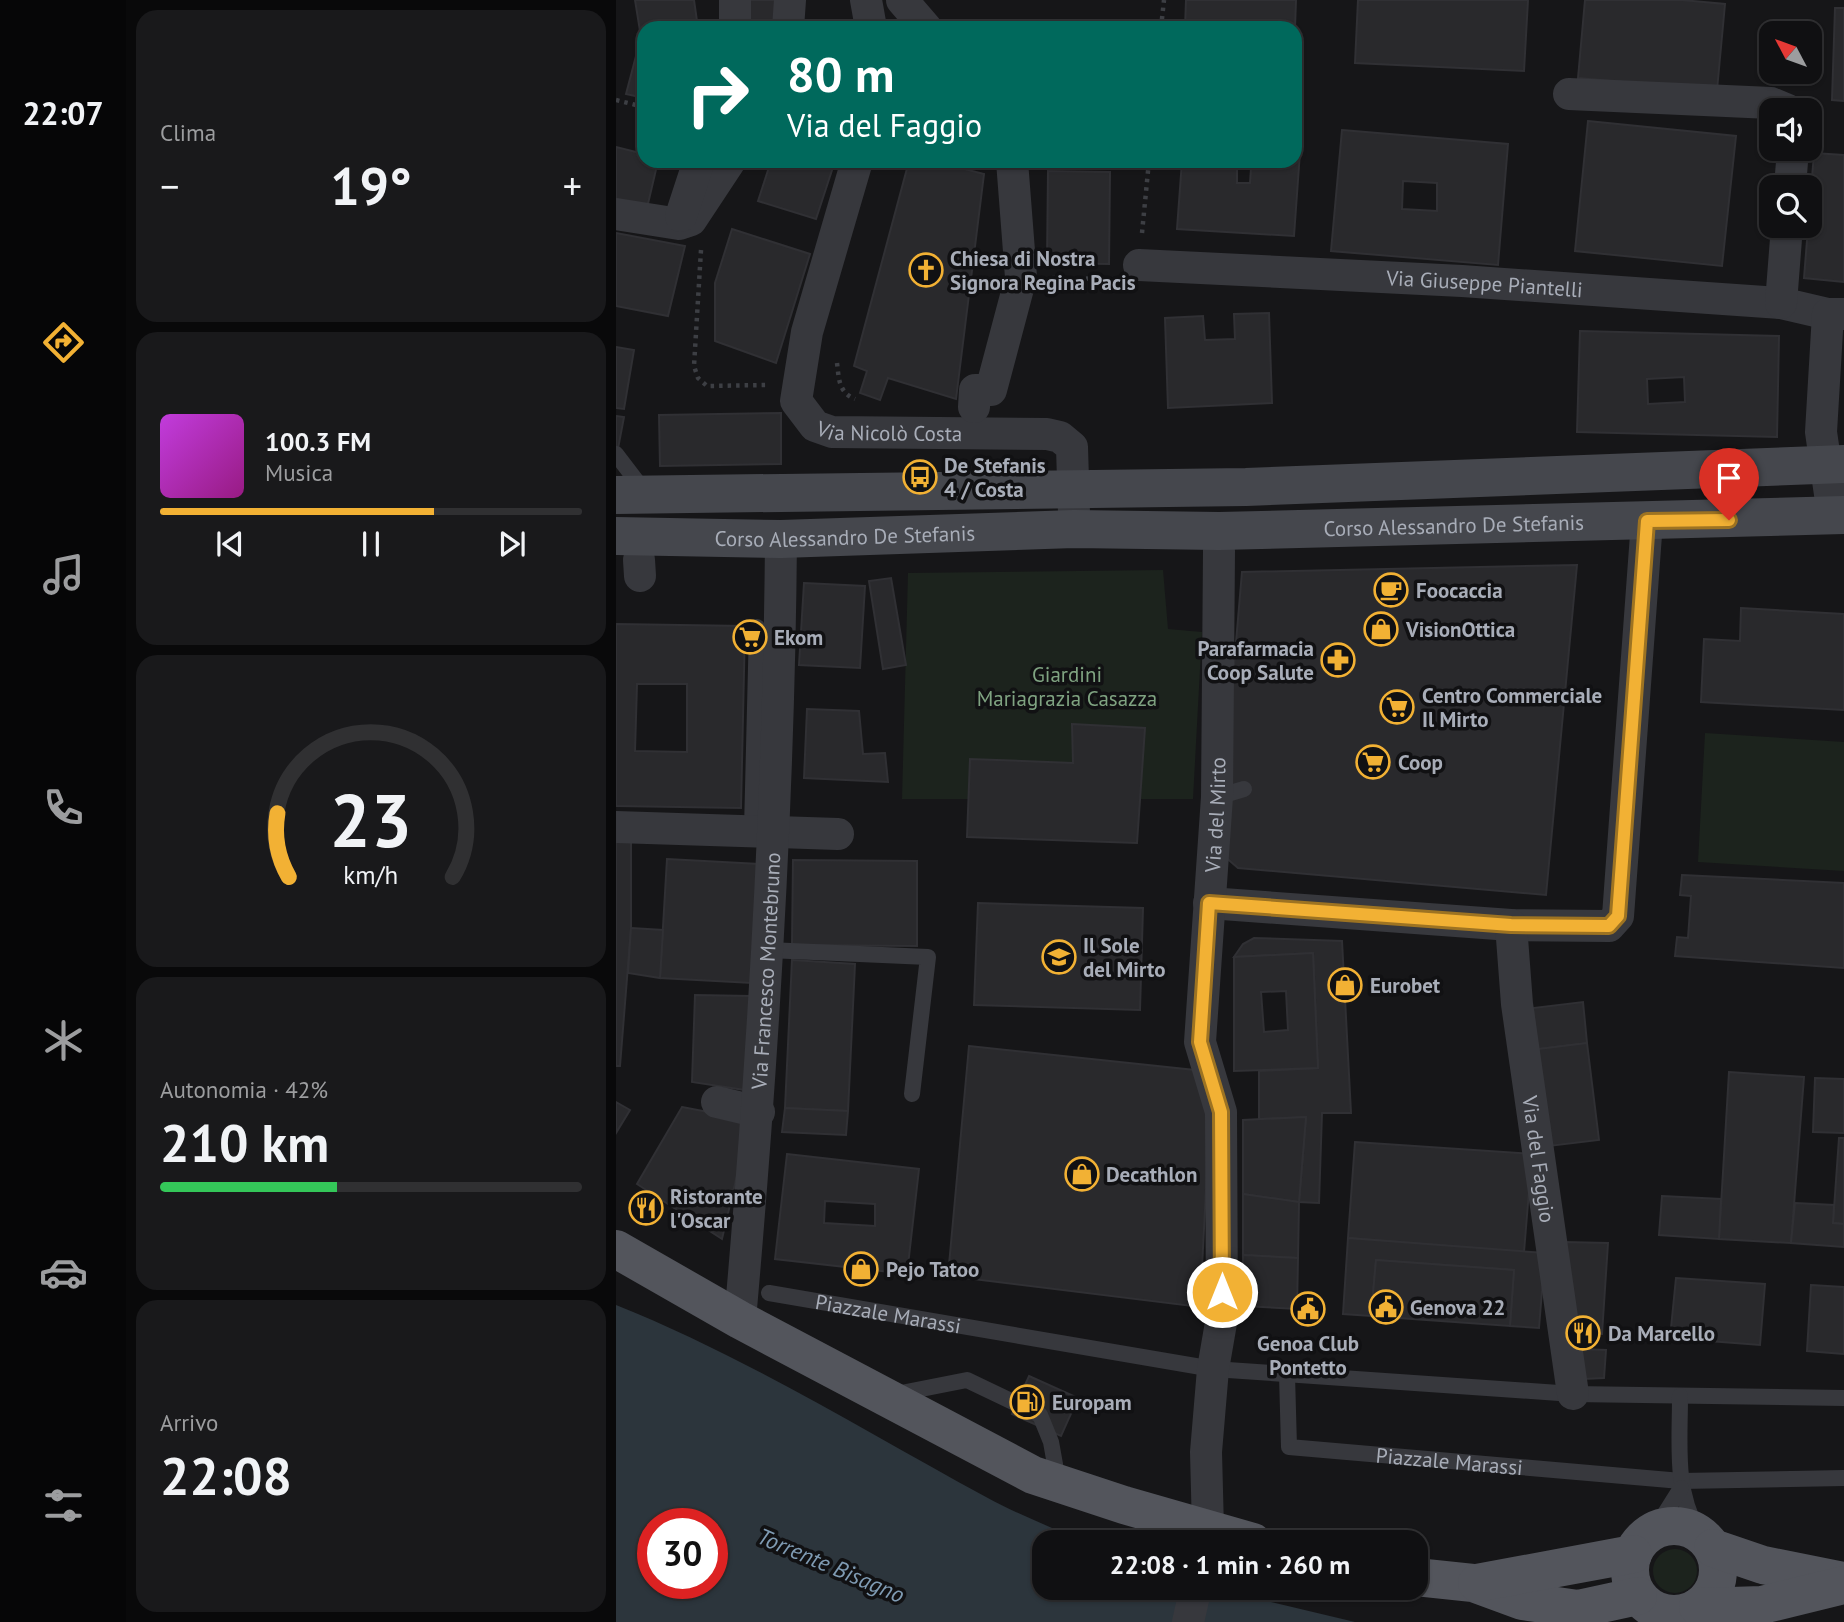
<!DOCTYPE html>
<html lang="it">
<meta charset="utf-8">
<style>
body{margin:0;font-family:"PT Sans",sans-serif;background:#19191b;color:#f1f3f6;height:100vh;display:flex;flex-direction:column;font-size:26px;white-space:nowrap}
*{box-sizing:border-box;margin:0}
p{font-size:23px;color:#9c9d9f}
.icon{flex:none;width:38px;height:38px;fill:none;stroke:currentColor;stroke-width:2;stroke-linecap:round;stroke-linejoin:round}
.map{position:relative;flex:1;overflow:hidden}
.details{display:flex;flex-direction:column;gap:10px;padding:10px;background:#09090a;width:490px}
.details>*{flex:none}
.hud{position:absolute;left:21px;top:21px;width:665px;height:147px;border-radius:21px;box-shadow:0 2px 5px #0004,0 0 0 2px #303032;background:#00695c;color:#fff;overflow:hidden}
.needle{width:46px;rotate:311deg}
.tools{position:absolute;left:1143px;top:21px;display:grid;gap:14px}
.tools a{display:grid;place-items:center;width:63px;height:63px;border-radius:14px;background:#101012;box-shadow:0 2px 5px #0004,0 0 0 2px #303032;font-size:35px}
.speed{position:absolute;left:21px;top:1508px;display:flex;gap:14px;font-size:35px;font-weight:700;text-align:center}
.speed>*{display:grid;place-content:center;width:91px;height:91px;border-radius:50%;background:#101012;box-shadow:0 2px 5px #0004,0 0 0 2px #303032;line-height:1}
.speed .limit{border:10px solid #d22;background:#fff;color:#111}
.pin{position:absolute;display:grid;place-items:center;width:60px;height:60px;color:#fff;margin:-72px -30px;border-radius:50% 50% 50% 0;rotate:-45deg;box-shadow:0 0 7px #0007}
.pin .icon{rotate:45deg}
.me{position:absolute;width:77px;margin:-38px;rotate:0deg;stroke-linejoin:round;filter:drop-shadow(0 0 5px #0008)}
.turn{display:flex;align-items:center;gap:24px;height:147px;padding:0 35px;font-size:32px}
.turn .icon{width:91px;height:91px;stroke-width:2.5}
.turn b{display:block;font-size:49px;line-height:60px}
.big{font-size:52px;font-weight:700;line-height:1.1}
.details .tile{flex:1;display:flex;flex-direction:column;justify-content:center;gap:10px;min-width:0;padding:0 24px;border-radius:21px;background:#19191b}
.details .dial{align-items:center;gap:0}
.dial svg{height:182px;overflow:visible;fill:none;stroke:#303032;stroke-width:7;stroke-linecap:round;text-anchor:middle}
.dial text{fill:#f1f3f6;stroke:none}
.song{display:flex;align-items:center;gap:21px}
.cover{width:84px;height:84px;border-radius:10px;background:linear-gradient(135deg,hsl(290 70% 55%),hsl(310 70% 35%))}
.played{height:7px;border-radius:4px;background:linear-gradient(90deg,#f2b134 65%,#303032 65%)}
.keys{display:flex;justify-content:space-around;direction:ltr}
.heat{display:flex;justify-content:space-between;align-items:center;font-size:38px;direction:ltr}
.charge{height:10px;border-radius:5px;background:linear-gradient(90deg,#34c759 42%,#303032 0)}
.trip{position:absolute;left:416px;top:1530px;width:396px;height:70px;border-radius:21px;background:#101012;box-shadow:0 2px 5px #0004,0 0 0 2px #303032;font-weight:700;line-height:70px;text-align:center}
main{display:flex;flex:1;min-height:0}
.tab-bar{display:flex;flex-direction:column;width:126px;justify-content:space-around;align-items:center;background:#060607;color:#9c9d9f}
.tab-bar .icon{width:49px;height:49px}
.tab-bar .current{color:#f2b134}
.tab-bar b{font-size:32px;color:#f1f3f6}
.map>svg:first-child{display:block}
.green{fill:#1c231d}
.water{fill:#2c353c;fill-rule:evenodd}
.building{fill:#29292c;stroke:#303034;stroke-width:2;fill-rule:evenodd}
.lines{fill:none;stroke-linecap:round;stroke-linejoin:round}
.path{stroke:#3d3f44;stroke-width:4.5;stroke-dasharray:3.5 5;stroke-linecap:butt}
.lane{stroke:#37383d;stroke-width:16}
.street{stroke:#37383d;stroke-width:32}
.secondary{stroke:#45474d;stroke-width:38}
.primary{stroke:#53555c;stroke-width:38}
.route-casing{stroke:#9d7322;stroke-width:18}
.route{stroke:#f2b134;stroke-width:12}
.labels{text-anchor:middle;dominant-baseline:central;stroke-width:7;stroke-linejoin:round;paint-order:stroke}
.poi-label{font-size:21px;font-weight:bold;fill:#a8adb8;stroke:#111113;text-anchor:start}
.street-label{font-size:21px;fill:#a8adb8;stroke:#111113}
.park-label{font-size:21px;fill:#7fa381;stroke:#111113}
.water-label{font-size:23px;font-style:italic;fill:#7f9bb3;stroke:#111113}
</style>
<main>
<nav class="tab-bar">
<b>22:07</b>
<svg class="icon current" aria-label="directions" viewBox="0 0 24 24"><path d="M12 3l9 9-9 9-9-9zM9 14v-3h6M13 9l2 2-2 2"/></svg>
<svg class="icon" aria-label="music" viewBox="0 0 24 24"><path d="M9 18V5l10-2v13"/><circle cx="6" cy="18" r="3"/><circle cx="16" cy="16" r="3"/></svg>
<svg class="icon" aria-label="phone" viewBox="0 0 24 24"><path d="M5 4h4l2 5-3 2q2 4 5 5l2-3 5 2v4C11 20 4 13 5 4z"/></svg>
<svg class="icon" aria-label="climate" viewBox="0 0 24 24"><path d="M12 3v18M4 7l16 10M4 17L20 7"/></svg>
<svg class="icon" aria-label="car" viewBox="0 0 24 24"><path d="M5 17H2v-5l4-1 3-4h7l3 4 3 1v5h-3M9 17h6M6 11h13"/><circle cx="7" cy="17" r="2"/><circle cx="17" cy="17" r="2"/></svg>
<svg class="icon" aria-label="filters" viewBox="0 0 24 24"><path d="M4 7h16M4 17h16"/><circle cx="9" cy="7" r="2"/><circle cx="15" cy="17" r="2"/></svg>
</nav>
<section class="details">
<div class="tile"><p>Clima</p>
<div class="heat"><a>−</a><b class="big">19°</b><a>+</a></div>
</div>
<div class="tile">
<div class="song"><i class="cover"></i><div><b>100.3 FM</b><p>Musica</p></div></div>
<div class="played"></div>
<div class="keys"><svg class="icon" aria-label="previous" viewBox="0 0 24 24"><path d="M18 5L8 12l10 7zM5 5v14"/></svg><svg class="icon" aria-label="pause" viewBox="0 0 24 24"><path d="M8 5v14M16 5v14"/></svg><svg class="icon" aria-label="next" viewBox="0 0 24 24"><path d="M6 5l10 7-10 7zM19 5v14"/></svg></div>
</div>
<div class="tile dial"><svg viewBox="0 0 100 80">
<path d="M14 69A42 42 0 1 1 86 69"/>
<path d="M14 69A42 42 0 0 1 9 41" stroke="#f2b134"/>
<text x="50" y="56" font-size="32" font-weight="700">23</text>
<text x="50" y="72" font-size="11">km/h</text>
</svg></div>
<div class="tile"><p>Autonomia · 42%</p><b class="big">210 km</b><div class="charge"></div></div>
<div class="tile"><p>Arrivo</p><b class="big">22:08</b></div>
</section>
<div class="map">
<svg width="1228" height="1622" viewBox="0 0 1228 1622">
<rect width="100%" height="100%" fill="#161618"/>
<g class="green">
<polygon points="547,570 552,629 586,632 577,799 286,799 292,573"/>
<polygon points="1089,733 1228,742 1228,871 1082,862"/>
<circle cx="1059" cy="1571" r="22"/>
</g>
<path class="water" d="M0,1305C130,1357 248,1431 370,1497C401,1514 435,1527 468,1542H429V1587H592L739,1622H0ZM37,1524H96V1584H37Z"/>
<g class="building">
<polygon points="19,0 78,0 82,28 28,28 28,98 10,94 25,37"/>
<polygon points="128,0 162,0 161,28 132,28"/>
<polygon points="570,0 680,0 679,28 569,28"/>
<polygon points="742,0 912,0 908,71 739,63"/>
<polygon points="969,0 1066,0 1109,4 1101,90 962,78"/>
<polygon points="1219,8 1228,8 1228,101 1216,100"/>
<path d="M679,110H687L678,236L561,229L566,161H679ZM621,167L635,168L634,183H621Z"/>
<polygon points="972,121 1120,136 1106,266 959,251"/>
<path d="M726,130L892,144L882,265L715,251ZM787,181L821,183V211L786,209Z"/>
<polygon points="0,147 28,154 28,161 42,161 31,208 0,201"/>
<polygon points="1198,153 1228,155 1228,282 1188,278"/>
<polygon points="155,161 219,161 200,219 142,201"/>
<polygon points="293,161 317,161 368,174 340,399 272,378 264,400 244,393 251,371 238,366"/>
<polygon points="432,171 494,172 493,264 431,263"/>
<polygon points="116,229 194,254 160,363 99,341 99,283"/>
<polygon points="0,233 69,246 52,316 0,306"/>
<polygon points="653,313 656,403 552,408 549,318 587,316 589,340 619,339 618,314"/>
<path d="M964,331L1163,336L1161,437L961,432ZM1068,377L1069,402L1032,404L1031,379Z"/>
<polygon points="0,347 18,350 8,409 0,408"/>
<polygon points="165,413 165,464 44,466 43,415"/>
<polygon points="0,416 8,417 0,459"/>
<polygon points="961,565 930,895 622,868 607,855 603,842 626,572"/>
<polygon points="275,578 290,665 267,669 253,581"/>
<polygon points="188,583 249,586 244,668 183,665"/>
<polygon points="1125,608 1228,614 1228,710 1085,702 1088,639 1124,641"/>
<path d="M0,624L129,626L125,808L0,806ZM21,684H71V752L19,751Z"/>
<polygon points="191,709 243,711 247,754 269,753 272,782 188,778"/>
<polygon points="456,724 529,728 521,843 351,837 354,759 457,763"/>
<polygon points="0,835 15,835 15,928 4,1066 0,1066"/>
<polygon points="51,859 143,864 136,983 44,978"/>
<polygon points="177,860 301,861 301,946 176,945"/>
<polygon points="1066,875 1228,883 1228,968 1059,956 1061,937 1072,938 1075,896 1064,895"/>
<polygon points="362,903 527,908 524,1010 358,1005"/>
<polygon points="15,928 47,930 44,978 12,973"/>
<polygon points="638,938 726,941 735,1113 706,1113 703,1203 683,1202 690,1117 643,1119 643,1071 702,1068 697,953 618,957 627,944"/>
<path d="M697,953L702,1068L618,1071V957ZM670,991L672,1030L648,1032L645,992Z"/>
<polygon points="176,960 239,964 232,1111 169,1108"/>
<polygon points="79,995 135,996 129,1090 76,1082"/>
<polygon points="967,1002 971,1043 922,1049 917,1008"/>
<polygon points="971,1043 983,1140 933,1146 922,1049"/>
<polygon points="353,1046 588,1071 594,1111 584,1307 332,1276"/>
<polygon points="1113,1072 1188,1077 1175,1243 1103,1239"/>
<polygon points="1199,1078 1228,1079 1228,1133 1197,1132"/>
<polygon points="0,1102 14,1110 0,1133"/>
<polygon points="66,1107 134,1120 106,1239 21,1184"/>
<polygon points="169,1108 232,1111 230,1135 166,1132"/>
<polygon points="690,1117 683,1202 627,1194 627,1120"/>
<polygon points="1223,1138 1228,1138 1228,1224 1217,1223"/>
<polygon points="739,1142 916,1154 908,1252 732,1238"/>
<path d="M171,1154L303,1169L291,1274L159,1259ZM209,1201L259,1204V1226L208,1223Z"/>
<polygon points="627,1194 683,1202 682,1258 627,1255"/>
<polygon points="1046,1196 1105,1199 1103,1239 1043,1235"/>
<polygon points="1179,1203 1218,1205 1217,1223 1228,1224 1228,1247 1175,1243"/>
<polygon points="732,1238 929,1253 923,1328 894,1326 898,1270 760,1260 755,1316 727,1314"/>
<polygon points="948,1242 992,1243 986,1334 961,1333"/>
<polygon points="627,1255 682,1258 681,1309 627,1306"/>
<polygon points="760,1260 898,1270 894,1326 755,1316"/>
<polygon points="1060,1278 1149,1284 1144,1345 1054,1338"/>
<polygon points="1195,1285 1228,1287 1228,1354 1191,1351"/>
<polygon points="963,1349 990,1350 988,1378 967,1379"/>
<polygon points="413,1376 462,1398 445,1436 396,1414"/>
</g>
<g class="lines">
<g class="path">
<polyline points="545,28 548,0"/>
<polyline points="0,100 28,107"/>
<polyline points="526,233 533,161"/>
<polyline points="85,250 78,366 82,378 91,386 151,385"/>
<polyline points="436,278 494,279"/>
<path d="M221,363C223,378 222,392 239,399"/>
</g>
<g class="lane">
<polyline points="0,454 29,492"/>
<polyline points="601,797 628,789"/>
<polyline points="136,829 141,627"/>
<polyline points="152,950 312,957 296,1094"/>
<path id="s1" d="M153,1293L597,1369L957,1394L1228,1398"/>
<path id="s2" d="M671,1375L673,1447L1065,1481L1228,1478"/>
<polyline points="280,1394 351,1380 424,1415 435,1442 442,1481"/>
<path d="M1064,1396C1064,1445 1058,1490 1083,1533"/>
<polyline points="1038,1531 1065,1488"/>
</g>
<g class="street">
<polyline points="119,0 119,28"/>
<polyline points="250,0 255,28"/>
<polyline points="286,0 310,28"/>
<polyline points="172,28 174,0"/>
<polyline points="953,94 1155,103 1172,110"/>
<path id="s3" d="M241,161L191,332L180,401L199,426L216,432L431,434L444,437L456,447L458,513"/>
<polyline points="1174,187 1177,149"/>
<polyline points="0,214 63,224 75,220 114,161"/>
<polyline points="65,216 83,161"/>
<path id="s4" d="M523,265L846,281L1165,303L1212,314"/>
<polyline points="1165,303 1171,226"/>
<polyline points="358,407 359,390 375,390 405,277 396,161"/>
<polyline points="1217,515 1205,432 1212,314 1228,314"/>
<polyline points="23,560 24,576"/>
<polyline points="0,827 222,834"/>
<polyline points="593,903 895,925 993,926 1002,916 1031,521"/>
<path id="s5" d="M895,925L901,1004L957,1394"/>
<polyline points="101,1102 143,1112"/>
<path id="s6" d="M124,1320C147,1060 163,800 165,539"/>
<path id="s7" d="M590,1542L592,1529L590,1452L597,1369L606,1317L605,1112L584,1042L601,797L603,551"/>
<polyline points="572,1622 580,1587"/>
</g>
<g class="secondary">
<polyline points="0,495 630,487 1228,464"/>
<path id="s8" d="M0,536L165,539L458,529L603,531L1228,515"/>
</g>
<g class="primary">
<polyline points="0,1249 124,1320 417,1475 508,1505 637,1542"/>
<circle cx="1058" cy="1570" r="44"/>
<polyline points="1097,1548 1147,1565 1228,1581"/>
<polyline points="800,1577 857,1583 906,1601 962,1609 1022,1596"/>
<polyline points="861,1583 1017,1554"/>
<polyline points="1082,1607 1146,1605 1228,1585"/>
</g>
</g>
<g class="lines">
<defs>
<polyline id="route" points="606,1292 605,1112 584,1042 593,903 895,925 993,926 1002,916 1031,521 1113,520"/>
</defs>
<use href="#route" class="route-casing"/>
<use href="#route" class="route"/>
</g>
<defs>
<symbol id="church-ring" viewBox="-11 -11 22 22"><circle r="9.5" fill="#111113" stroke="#f2b134" stroke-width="1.5"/><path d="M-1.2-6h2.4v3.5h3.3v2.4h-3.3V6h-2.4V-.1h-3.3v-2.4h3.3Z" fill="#f2b134"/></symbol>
<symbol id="bus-ring" viewBox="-11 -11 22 22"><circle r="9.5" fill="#111113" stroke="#f2b134" stroke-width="1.5"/><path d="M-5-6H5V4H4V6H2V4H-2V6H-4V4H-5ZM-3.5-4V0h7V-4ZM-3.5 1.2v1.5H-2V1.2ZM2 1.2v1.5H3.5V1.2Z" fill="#f2b134"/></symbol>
<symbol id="cafe-ring" viewBox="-11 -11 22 22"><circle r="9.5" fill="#111113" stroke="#f2b134" stroke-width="1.5"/><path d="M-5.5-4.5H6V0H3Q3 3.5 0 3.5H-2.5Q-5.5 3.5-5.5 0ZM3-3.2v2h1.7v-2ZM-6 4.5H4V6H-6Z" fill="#f2b134"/></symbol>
<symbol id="shop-ring" viewBox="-11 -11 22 22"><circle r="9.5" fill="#111113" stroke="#f2b134" stroke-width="1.5"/><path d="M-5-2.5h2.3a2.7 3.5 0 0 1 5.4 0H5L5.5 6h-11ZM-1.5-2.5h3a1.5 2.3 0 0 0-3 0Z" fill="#f2b134"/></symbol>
<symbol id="supermarket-ring" viewBox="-11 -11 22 22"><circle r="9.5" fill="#111113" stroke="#f2b134" stroke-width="1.5"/><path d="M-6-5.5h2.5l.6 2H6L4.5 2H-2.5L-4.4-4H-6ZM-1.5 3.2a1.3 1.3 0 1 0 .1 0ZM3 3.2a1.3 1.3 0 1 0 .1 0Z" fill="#f2b134"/></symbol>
<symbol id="pharmacy-ring" viewBox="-11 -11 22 22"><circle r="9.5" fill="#111113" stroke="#f2b134" stroke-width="1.5"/><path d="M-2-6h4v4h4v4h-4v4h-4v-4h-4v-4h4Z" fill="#f2b134"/></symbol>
<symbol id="school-ring" viewBox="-11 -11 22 22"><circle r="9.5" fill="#111113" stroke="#f2b134" stroke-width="1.5"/><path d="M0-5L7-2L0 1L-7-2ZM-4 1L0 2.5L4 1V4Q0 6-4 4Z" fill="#f2b134"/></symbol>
<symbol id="restaurant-ring" viewBox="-11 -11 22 22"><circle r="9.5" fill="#111113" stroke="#f2b134" stroke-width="1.5"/><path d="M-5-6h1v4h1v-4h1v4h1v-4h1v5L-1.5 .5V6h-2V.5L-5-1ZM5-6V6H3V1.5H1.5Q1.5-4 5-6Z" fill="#f2b134"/></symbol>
<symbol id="civic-ring" viewBox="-11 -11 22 22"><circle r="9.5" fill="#111113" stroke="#f2b134" stroke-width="1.5"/><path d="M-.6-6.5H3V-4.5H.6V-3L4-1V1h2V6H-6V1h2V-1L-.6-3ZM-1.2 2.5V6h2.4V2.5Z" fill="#f2b134"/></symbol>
<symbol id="fuel-ring" viewBox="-11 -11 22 22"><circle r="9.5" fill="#111113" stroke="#f2b134" stroke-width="1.5"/><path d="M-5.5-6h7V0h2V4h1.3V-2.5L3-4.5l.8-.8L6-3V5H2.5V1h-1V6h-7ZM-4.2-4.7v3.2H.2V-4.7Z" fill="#f2b134"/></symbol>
</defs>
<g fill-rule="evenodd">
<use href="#church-ring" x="291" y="251" width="38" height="38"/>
<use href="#bus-ring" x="285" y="458" width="38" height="38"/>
<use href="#cafe-ring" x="756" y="571" width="38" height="38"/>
<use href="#shop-ring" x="746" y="610" width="38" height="38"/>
<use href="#supermarket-ring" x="115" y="618" width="38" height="38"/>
<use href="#pharmacy-ring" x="703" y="641" width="38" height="38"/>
<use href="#supermarket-ring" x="762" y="688" width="38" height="38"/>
<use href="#supermarket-ring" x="738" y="743" width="38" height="38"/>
<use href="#school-ring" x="424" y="938" width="38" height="38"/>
<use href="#shop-ring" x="710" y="966" width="38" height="38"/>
<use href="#shop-ring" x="447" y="1155" width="38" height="38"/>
<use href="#restaurant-ring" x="11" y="1189" width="38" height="38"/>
<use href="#shop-ring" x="226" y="1250" width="38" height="38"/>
<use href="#civic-ring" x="751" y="1288" width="38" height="38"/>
<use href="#civic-ring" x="673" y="1290" width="38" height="38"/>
<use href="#restaurant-ring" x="948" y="1314" width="38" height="38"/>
<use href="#fuel-ring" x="392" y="1383" width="38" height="38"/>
</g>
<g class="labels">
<g class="poi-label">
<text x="334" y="258">Chiesa di Nostra<tspan x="334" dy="24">Signora Regina Pacis</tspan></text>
<text x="328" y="465">De Stefanis<tspan x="328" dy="24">4 / Costa</tspan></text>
<text x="800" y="590">Foocaccia</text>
<text x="790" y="629">VisionOttica</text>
<text x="158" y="637">Ekom</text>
<text x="698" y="648" text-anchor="end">Parafarmacia<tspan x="698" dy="24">Coop Salute</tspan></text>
<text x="806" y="695">Centro Commerciale<tspan x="806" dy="24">Il Mirto</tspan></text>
<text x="782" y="762">Coop</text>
<text x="467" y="945">Il Sole<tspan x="467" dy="24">del Mirto</tspan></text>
<text x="754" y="985">Eurobet</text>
<text x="490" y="1174">Decathlon</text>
<text x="54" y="1196">Ristorante<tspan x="54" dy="24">l'Oscar</tspan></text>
<text x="270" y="1269">Pejo Tatoo</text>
<text x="794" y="1307">Genova 22</text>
<text x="992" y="1333">Da Marcello</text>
<text x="692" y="1343" text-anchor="middle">Genoa Club<tspan x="692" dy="24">Pontetto</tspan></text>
<text x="436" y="1402">Europam</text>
</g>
<g class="street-label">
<text stroke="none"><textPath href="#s4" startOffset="346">Via Giuseppe Piantelli</textPath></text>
<text stroke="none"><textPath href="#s3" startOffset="355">Via Nicolò Costa</textPath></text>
<text stroke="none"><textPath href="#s8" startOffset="838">Corso Alessandro De Stefanis</textPath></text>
<text stroke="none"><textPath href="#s8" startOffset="229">Corso Alessandro De Stefanis</textPath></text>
<text stroke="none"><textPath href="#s7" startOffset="732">Via del Mirto</textPath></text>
<text stroke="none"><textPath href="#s6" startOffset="350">Via Francesco Montebruno</textPath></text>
<text stroke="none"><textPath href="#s5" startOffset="236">Via del Faggio</textPath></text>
<text stroke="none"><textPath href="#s1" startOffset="121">Piazzale Marassi</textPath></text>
<text stroke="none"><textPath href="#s2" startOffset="233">Piazzale Marassi</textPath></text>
</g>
<g class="park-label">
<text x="451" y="674">Giardini<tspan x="451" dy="24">Mariagrazia Casazza</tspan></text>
</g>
<g class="water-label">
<text transform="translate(215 1565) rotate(23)">Torrente Bisagno</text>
</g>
</g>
</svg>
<div class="tools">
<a><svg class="needle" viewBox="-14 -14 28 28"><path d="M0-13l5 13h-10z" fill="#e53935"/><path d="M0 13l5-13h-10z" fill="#9c9d9f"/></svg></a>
<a><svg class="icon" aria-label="sound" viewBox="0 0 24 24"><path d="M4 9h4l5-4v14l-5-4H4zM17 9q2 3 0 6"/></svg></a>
<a><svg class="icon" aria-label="search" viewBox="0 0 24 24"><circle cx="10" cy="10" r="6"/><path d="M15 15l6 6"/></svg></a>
</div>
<div class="speed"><div class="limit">30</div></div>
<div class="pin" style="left:1113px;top:520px;background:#d93025"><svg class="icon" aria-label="arrive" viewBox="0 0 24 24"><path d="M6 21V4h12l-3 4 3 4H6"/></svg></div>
<svg class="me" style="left:606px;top:1292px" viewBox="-20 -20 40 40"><circle r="17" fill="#f2b134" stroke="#fff" stroke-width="3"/><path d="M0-11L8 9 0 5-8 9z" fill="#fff"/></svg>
<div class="trip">22:08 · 1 min · 260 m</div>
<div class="hud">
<div class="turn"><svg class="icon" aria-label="right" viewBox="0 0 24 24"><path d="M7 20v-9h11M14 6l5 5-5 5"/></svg><div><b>80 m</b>Via del Faggio</div></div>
</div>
</div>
</main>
